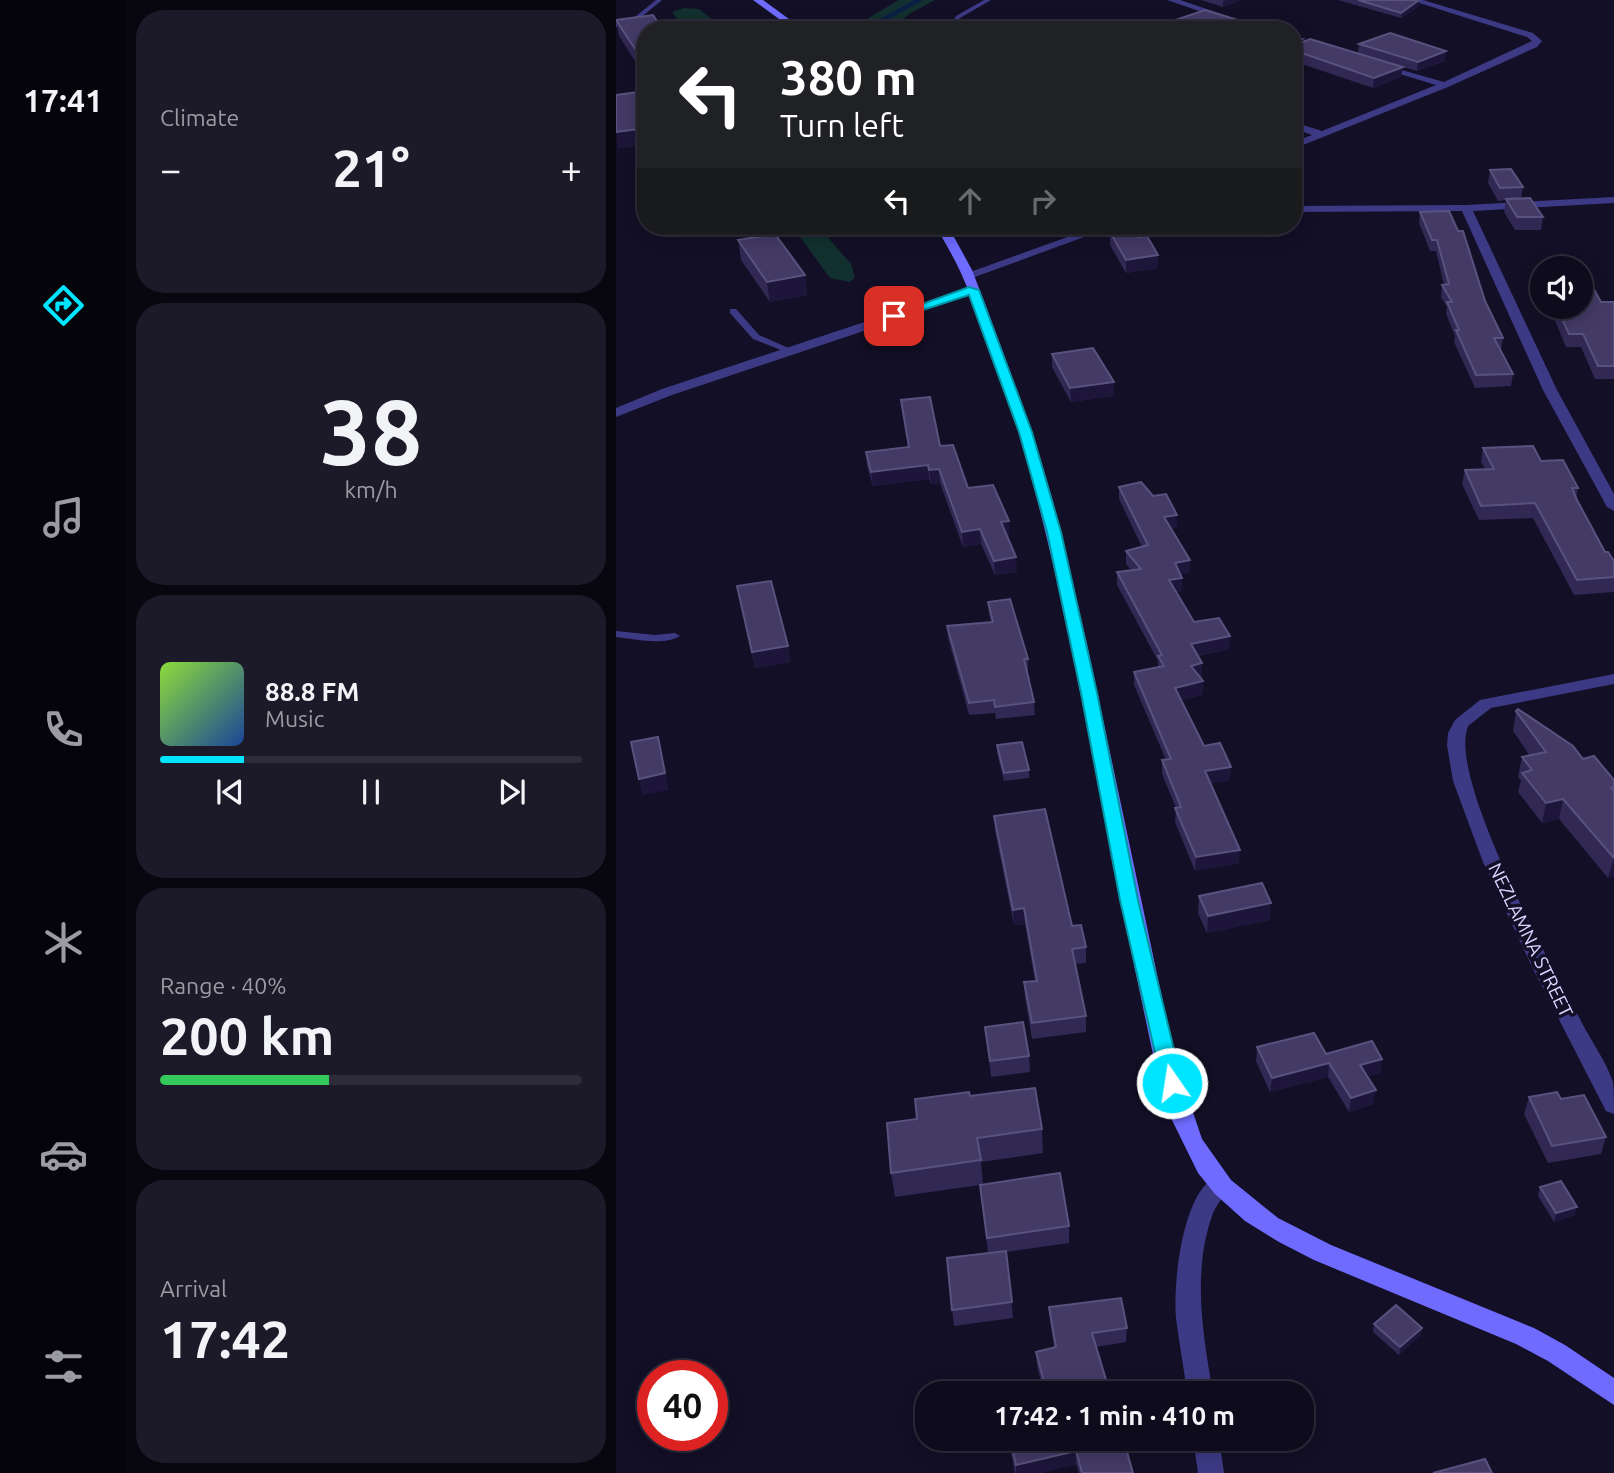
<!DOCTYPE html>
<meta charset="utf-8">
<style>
body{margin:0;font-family:Ubuntu,sans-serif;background:#1c1929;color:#f1f3f6;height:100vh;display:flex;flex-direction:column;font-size:26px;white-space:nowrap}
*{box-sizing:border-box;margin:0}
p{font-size:23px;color:#9b9ba3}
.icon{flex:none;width:38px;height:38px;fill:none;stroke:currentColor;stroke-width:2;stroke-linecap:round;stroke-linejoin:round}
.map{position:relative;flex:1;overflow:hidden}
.side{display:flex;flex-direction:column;gap:10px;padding:10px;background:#08060f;width:490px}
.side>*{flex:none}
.guide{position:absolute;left:21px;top:21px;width:665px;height:214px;border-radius:28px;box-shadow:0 4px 18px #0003,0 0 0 2px #2e2b3b;background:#202124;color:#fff;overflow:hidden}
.tools{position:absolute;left:914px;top:256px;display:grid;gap:14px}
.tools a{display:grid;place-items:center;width:63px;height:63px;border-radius:50%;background:#0e0b1c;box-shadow:0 4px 18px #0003,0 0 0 2px #2e2b3b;font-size:35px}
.speed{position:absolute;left:21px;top:1360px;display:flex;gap:14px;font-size:35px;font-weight:700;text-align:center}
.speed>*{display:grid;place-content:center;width:91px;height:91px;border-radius:50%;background:#0e0b1c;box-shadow:0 4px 18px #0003,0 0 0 2px #2e2b3b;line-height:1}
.speed .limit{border:10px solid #d22;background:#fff;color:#111}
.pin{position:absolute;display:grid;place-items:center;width:60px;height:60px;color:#fff;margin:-30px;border-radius:14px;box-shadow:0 4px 10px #0006}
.me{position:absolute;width:77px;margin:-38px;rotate:347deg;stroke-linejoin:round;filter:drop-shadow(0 0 5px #0008)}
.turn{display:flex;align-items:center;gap:24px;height:147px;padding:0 28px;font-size:32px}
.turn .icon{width:91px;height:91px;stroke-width:2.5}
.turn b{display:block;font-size:49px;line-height:60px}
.lanes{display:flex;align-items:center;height:66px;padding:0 28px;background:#0003;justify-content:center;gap:35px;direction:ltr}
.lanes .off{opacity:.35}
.big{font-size:52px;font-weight:600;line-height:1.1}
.side .widget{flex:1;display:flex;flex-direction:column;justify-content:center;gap:10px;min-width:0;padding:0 24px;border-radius:28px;background:#1c1929}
.side .dial{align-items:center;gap:0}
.dial b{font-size:91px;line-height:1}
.song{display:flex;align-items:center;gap:21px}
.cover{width:84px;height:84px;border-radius:10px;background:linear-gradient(135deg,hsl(90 70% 55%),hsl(220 70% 35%))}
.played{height:7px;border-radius:4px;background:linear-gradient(90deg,#00e5ff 20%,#2e2b3b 20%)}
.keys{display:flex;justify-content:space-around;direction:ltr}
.heat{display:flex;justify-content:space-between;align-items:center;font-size:38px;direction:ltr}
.charge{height:10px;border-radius:5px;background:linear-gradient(90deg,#34c759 40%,#2e2b3b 0)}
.trip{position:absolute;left:299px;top:1381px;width:399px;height:70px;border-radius:28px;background:#0e0b1c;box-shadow:0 4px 18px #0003,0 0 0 2px #2e2b3b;font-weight:600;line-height:70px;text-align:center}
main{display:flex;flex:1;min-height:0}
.tabs{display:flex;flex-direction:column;width:126px;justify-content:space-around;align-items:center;background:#06040b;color:#9b9ba3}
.tabs .icon{width:49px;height:49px}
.tabs .current{color:#00e5ff}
.tabs b{font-size:32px;color:#f1f3f6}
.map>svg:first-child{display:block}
.green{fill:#12302f}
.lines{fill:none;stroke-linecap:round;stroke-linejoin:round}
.stream{stroke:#0a1f44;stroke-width:4.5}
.lane{fill:#3d3a85;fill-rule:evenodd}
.street{fill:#3d3a85;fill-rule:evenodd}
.secondary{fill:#6f6bff;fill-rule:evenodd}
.wall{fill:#312854}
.shaded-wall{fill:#1d163a}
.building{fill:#433a66;stroke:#5a527e;stroke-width:2}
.route{fill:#00e5ff;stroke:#0095a6;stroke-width:2}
.labels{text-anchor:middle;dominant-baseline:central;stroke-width:7;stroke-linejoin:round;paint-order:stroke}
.street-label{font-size:19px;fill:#d9d4ff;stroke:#130f26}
</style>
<main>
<nav class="tabs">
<b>17:41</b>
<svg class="icon current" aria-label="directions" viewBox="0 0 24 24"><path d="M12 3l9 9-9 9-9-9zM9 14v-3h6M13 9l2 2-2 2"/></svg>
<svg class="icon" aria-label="music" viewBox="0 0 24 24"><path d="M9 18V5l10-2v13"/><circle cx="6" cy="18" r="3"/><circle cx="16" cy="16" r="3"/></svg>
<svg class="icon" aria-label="phone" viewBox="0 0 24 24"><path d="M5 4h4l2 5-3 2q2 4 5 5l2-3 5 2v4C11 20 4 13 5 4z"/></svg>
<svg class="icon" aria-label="climate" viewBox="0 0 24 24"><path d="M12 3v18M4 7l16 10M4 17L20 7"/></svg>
<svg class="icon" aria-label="car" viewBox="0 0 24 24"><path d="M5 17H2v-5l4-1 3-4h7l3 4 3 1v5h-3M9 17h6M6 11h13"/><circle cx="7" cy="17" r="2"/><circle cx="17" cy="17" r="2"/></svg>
<svg class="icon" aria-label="filters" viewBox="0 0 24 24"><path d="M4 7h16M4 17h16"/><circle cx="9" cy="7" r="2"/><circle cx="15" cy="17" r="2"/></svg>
</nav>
<section class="side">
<div class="widget"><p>Climate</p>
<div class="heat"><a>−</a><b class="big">21°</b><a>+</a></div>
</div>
<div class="widget dial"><b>38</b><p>km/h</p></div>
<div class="widget">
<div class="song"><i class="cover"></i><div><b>88.8 FM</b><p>Music</p></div></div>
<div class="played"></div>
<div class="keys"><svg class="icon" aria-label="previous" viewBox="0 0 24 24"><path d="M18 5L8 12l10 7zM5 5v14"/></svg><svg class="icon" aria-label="pause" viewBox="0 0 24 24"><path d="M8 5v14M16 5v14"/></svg><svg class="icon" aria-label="next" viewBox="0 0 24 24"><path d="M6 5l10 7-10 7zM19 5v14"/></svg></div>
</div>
<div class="widget"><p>Range · 40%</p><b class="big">200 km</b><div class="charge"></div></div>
<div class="widget"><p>Arrival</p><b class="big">17:42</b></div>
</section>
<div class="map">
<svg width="998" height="1473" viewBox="0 0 998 1473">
<rect width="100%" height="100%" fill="#130f26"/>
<g class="green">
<polygon points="283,0 319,0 295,13 274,29 232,30"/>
<polygon points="68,8 83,9 110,30 55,30 56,25 63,22 56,12"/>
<polygon points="176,226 202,226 235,264 239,277 234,282 214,278"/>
</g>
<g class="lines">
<polyline class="stream" points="261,23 303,0"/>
<g class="lane">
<polygon points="40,0 46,0 23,19 0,27 0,23 19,17"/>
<polygon points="368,0 375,0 344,18 338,30 332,30 340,16"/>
<polygon points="114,309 120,309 143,335 177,350 176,352 170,352 137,339 114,313"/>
<path d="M0,631L39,635L59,633L64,636C47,646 19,639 0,637Z"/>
</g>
<g class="street">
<polygon points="551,0 564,0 653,30 639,30"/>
<polygon points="794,0 807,0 917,33 926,41 921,47 832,87 677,149 677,142 696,135 677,128 677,122 706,131 820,85 761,67 761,63 828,82 916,41 911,37"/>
<polygon points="998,197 998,203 857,211 941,390 998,494 998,511 991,507 927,390 846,211 677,212 677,206 850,205"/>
<polygon points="482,226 498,226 356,278 346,275"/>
<polygon points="357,286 361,287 361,293 56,395 0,417 0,408 46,389"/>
<path d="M998,674V684L875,708L852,726C831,778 937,968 965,1021C975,1041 990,1061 997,1082C998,1091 998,1104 998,1114L990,1111L916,967L867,862L837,781L831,745L832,733L839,720L864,700Z"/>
<path d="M604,1174L612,1177L615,1184C610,1195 599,1205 596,1216C576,1273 587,1335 597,1393H571C568,1368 563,1343 560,1318C557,1283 566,1188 604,1174Z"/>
<polygon points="577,1438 603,1438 608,1473 582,1473"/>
</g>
<g class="secondary">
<polygon points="137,0 147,0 188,30 178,30"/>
<path d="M320,226H332L356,270L371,309L406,404L437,501L471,644L559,1059L586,1139L615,1180L662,1218L715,1245L918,1328L949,1345L998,1378V1405L932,1361L900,1344L698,1260L663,1242L629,1221L599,1194L582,1173L554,1116L538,1059C518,966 499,873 481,779C448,607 415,434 345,273C338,257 328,242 320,226Z"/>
</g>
</g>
<g class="wall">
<polygon points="585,0 625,0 607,7"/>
<polygon points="722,0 803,0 803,6 785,18"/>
<polygon points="0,20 30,30 30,71 26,72 3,36"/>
<polygon points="677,37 685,43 785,77 757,88 677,61"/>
<polygon points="743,44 829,61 801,71 742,53"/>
<polygon points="874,170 907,187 905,198 927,217 925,230 899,230 888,212 890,200 882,201 872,183"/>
<polygon points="804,212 869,301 887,338 885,350 897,374 895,386 859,388 838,342 839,336 830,314 831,307 825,297 826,285 828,285 820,251 814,251 803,223"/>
<polygon points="494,232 542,268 510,273 494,245"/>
<polygon points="122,240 189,275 191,295 154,302 125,260"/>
<polygon points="926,264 964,264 985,302 998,302 998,379 979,379 965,347 950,347 933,306 964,306 964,268 926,268 926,281 924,277"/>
<polygon points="436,354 498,396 455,402 436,367"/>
<polygon points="285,400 324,446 352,488 393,535 391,535 401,572 379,575 365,544 347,547 324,483 315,484 313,479 257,486 251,466 250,452 292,447"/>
<polygon points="867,448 925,461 962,488 960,498 989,552 998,561 998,592 958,595 917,518 863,520 846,484 849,470 869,469 865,462"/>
<polygon points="503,487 537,496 561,515 561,528 555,528 574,573 565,574 566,578 566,591 560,592 578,622 613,649 582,656 586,663 586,677 584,677 587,681 586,695 565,700 588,746 614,780 595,783 623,863 579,871 559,822 560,808 546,774 546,760 550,760 518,685 518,672 542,668 542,661 501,585 501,572 515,570 510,564 510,551 526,547 503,499"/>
<polygon points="121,586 172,646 174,662 139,668"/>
<polygon points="372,602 412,659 412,671 411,671 418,702 419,715 380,719 379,713 353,715 332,638 331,626 375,622 373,614"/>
<polygon points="900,711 998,780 998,876 992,878 943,819 926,823 902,792 905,780 902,777 906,757 914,756 897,731"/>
<polygon points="381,745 413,770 413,778 388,781 381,753"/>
<polygon points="378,816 470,947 470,963 459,964 470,1016 470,1032 416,1039 409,998 408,982 419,981 409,924 398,925 379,831"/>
<polygon points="583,896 654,920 591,933 582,913"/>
<polygon points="369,1027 413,1056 414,1072 375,1077"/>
<polygon points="641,1047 766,1059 764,1073 751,1076 757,1104 733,1112 712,1077 654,1092 640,1061"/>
<polygon points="354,1096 426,1129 427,1153 365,1162 367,1184 453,1226 453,1243 390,1252 397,1318 338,1326 331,1258 372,1253 364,1185 279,1197 275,1173 301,1119"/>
<polygon points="913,1097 945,1099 990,1137 985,1154 932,1163 908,1114"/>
<polygon points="924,1187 959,1215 938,1222 922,1196"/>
<polygon points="433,1307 511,1328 510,1342 480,1347 494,1393 428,1393 421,1366 420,1352 438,1347 434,1321"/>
<polygon points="758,1324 806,1328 804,1336 783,1355 757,1332"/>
<polygon points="507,1438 517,1473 463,1473 460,1464 424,1473 399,1473 395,1453 394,1439"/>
</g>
<g class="shaded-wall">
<polygon points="611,0 625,0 607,7 607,1"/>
<polygon points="803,0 803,6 785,18 785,13"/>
<polygon points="686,39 685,49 677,50 677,42"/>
<polygon points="830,51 829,61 801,71 802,62"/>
<polygon points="30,54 30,71 26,72 23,55"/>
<polygon points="787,67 785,77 757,88 758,78"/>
<polygon points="30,128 30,145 2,149 0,132"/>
<polygon points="542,255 542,268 510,273 510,260"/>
<polygon points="189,275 191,295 154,302 151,282"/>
<polygon points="498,382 498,396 455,402 454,388"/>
<polygon points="312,465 313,479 257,486 255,472"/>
<polygon points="323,469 324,483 315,484 313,470"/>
<polygon points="561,515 561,528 548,529 548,517"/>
<polygon points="393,521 393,535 386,536 385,522"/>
<polygon points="364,529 365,544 347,547 346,532"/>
<polygon points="400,557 401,572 379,575 378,561"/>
<polygon points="574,560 574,573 559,575 559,563"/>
<polygon points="566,578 566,591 553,593 553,580"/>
<polygon points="614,636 613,649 574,657 575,644"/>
<polygon points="172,646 174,662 139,668 136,652"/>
<polygon points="586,663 586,677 575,679 575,666"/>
<polygon points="587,681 586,695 559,702 559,688"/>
<polygon points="42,737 53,790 26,795 23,779"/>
<polygon points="615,767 614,780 588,784 589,771"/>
<polygon points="947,799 943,819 926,823 930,803"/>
<polygon points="624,850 623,863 579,871 580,857"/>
<polygon points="998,858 998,876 992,878"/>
<polygon points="655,903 654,920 591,933 592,916"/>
<polygon points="408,908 409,924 398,925 397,910"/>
<polygon points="766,1059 764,1073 742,1079 744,1065"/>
<polygon points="713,1063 712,1077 654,1092 656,1078"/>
<polygon points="760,1090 757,1104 733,1112 735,1098"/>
<polygon points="961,1207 959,1215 938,1222 940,1213"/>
<polygon points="806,1328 804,1336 783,1355 784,1347"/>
<polygon points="460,1451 460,1464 424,1473 400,1473 400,1465"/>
</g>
<g class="building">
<polygon points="742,0 803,0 785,13"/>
<polygon points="589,10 654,30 530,30"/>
<polygon points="37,15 47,30 30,30 30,54 23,55 0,20"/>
<polygon points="774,33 830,51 802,62 743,44"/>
<polygon points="677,37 686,39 677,42"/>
<polygon points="694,39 787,67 758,78 677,50 677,46"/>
<polygon points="30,91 30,128 0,132 0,95"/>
<polygon points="895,169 907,187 884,188 874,170"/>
<polygon points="914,198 927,217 901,217 890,199"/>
<polygon points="833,211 842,231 847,231 869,301 887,338 878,338 897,374 860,375 840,330 843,330 831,302 836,302 826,285 833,284 821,240 816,240 804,212"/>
<polygon points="519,229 523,237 531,236 542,255 510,260 494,232"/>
<polygon points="159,234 189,275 151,282 122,240"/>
<polygon points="926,264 964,264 985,302 998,302 998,366 982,366 967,334 953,334 940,306 964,306 964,268 928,268"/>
<polygon points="477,348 498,382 454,388 436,354"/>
<polygon points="314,397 324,446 337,445 352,488 377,485 393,521 385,522 400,557 378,561 364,529 346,532 323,469 313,470 312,465 255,472 250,452 293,447 285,400"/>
<polygon points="917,446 925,461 947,460 962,488 956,488 961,500 989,552 992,552 998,561 998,577 961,580 919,503 865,506 849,470 878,469 867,448"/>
<polygon points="525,482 537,496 550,494 561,515 548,517 574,560 559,563 566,578 553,580 578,622 603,618 614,636 575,644 586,663 575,666 587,681 559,688 588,746 604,743 615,767 589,771 624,850 580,857 559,808 565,807 546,760 555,759 518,672 548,666 542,656 546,655 501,572 525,569 510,551 532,545 503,487"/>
<polygon points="155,581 172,646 136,652 121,586"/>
<polygon points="394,599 412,659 408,659 418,702 379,707 378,700 353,703 331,626 377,622 372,602"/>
<polygon points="902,709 957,746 967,759 978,756 998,780 998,787 995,788 998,791 998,858 947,799 930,803 906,773 916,770 906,757 930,752 900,711"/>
<polygon points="42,737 49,773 23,779 15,742"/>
<polygon points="406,742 413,770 388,773 381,745"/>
<polygon points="429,809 456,926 465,925 470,947 456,949 470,1016 416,1023 408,982 421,981 408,908 397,910 378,816"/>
<polygon points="646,883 655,903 592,916 583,896"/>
<polygon points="407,1022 413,1056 374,1061 369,1027"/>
<polygon points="698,1033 710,1054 756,1041 766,1059 744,1065 760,1090 735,1098 713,1063 656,1078 641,1047"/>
<polygon points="419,1088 426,1129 361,1138 365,1160 275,1173 271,1123 301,1119 299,1099 353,1092 354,1096"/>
<polygon points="941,1092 945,1099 968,1095 990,1137 936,1146 913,1097"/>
<polygon points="444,1173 453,1226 371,1238 364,1185"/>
<polygon points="945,1181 961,1207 940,1213 924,1187"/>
<polygon points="390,1251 396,1302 336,1310 331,1258"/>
<polygon points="505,1298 511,1328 476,1333 494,1393 431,1393 420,1352 440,1347 433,1307"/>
<polygon points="780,1305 806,1328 784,1347 758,1324"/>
<polygon points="398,1438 507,1438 517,1473 466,1473 460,1451 400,1465 394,1439"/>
<polygon points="869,1459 876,1473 817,1473"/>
</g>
<polygon class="route" points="353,287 363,290 416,432 445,532 481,693 522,900 566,1083 563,1089 556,1091 549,1089 546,1083 504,900 465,693 431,532 403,432 353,295 282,318 273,316"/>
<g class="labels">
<g class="street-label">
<text transform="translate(915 940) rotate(64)">NEZLAMNA STREET</text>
</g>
</g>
</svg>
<div class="tools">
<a><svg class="icon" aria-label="sound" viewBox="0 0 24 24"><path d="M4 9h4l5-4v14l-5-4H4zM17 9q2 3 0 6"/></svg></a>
</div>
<div class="speed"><div class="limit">40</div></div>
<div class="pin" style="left:278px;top:316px;background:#d93025"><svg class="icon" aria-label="arrive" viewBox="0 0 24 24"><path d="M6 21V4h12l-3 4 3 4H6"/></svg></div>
<svg class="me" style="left:556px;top:1083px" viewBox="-20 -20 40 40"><circle r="17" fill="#00e5ff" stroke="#fff" stroke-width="3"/><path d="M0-11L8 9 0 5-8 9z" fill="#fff"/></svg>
<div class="trip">17:42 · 1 min · 410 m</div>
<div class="guide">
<div class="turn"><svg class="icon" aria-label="left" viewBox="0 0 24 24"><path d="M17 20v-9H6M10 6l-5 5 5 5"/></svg><div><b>380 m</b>Turn left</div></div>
<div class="lanes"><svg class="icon" aria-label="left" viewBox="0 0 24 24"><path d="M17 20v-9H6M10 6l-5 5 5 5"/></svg><svg class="icon off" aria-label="ahead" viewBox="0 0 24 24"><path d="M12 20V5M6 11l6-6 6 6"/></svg><svg class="icon off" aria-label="right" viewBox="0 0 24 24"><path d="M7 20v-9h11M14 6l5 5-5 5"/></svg></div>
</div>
</div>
</main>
